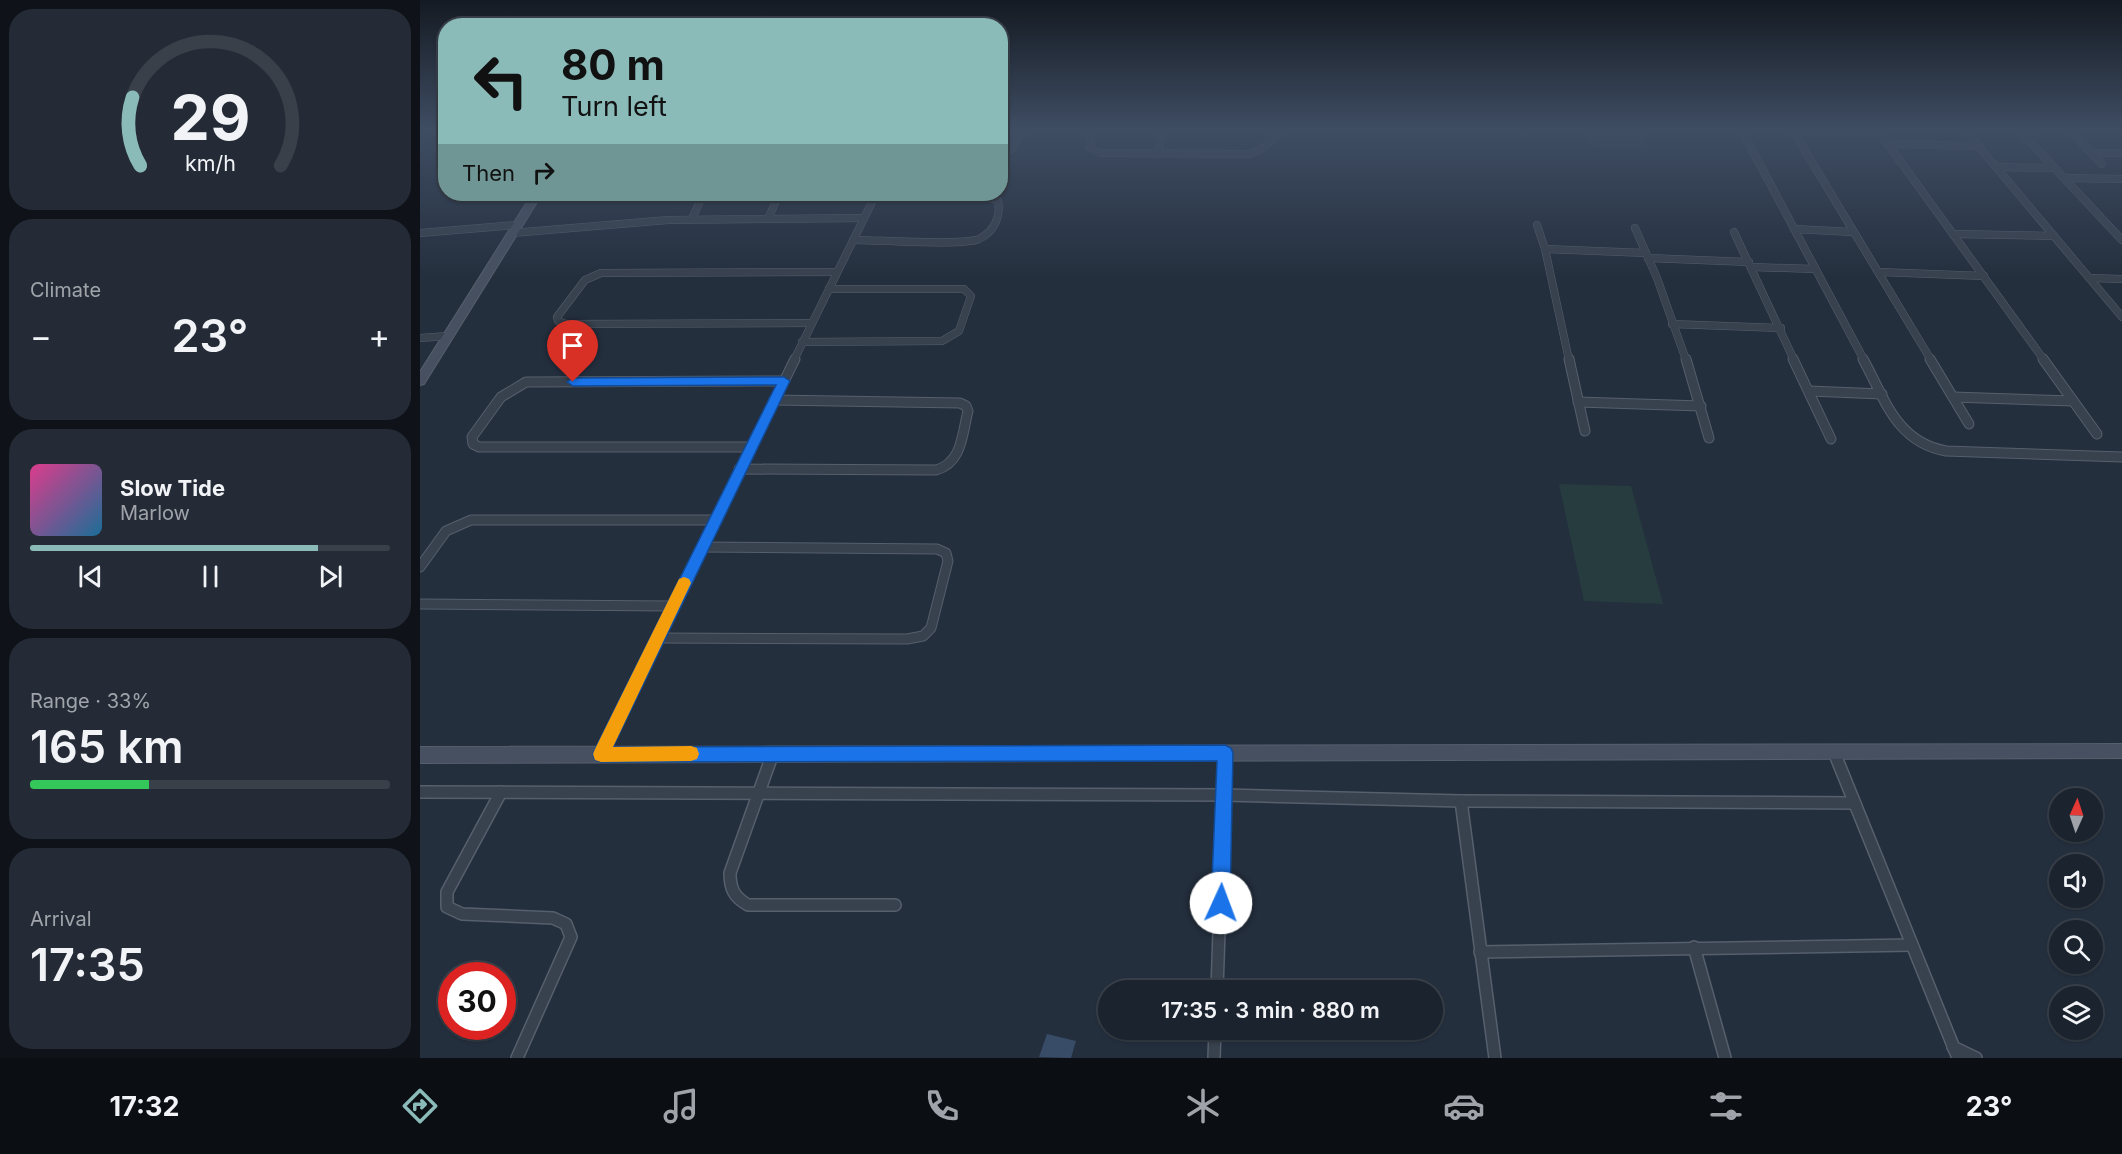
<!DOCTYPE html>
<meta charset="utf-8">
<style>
body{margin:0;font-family:Inter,sans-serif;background:#242b36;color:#f1f3f6;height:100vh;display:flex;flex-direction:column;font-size:22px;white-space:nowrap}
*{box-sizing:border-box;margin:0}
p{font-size:20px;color:#a0a4aa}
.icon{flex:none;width:33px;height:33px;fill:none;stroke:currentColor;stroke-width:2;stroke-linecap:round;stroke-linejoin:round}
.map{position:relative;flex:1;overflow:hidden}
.drawer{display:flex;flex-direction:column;gap:9px;padding:9px;background:#0f1319;width:420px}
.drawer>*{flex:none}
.top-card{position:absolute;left:18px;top:18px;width:570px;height:183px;border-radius:24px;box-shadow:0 2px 4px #0004,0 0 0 2px #39404a;background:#8bbbb9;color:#111;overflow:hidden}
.needle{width:39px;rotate:3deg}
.tools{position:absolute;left:1629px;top:788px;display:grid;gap:12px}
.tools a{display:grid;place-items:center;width:54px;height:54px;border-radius:50%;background:#1b232e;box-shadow:0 2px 4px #0004,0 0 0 2px #39404a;font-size:30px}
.speed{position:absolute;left:18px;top:962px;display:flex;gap:12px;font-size:30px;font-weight:700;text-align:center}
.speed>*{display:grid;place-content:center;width:78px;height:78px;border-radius:50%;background:#1b232e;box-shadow:0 2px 4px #0004,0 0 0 2px #39404a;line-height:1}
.speed .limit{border:9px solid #d22;background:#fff;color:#111}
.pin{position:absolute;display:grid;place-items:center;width:51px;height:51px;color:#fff;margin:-62px -26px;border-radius:50% 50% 50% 0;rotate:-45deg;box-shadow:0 0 6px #0007}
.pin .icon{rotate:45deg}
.me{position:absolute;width:66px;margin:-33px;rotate:2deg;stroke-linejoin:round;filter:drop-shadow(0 0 4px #0008)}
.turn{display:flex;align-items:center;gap:21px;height:126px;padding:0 24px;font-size:27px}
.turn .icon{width:78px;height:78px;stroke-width:2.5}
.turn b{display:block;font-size:42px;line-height:51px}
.then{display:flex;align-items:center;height:57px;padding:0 24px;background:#0003;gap:12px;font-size:22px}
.big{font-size:45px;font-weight:600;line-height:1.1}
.drawer .tile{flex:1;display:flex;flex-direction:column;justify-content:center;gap:9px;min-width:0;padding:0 21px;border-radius:24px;background:#242b36}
.drawer .dial{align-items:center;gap:0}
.dial svg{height:156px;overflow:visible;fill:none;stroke:#39404a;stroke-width:7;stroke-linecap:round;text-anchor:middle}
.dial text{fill:#f1f3f6;stroke:none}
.song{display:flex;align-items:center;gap:18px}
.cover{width:72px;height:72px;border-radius:9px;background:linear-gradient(135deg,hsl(330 70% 55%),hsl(200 70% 35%))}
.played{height:6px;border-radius:3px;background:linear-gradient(90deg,#8bbbb9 80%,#39404a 80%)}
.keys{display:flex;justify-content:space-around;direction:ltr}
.heat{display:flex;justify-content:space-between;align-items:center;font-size:33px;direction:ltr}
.charge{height:9px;border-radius:4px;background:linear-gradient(90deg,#34c759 33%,#39404a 0)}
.trip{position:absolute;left:678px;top:980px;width:345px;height:60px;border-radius:30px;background:#1b232e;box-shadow:0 2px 4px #0004,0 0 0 2px #39404a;font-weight:600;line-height:60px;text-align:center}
.menu{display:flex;height:96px;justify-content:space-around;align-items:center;background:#0b0e12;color:#a0a4aa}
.menu .icon{width:42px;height:42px}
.menu .selected{color:#8bbbb9}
.menu b{font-size:27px;color:#f1f3f6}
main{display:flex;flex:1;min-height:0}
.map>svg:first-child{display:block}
.green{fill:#263c3f}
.water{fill:#394c67}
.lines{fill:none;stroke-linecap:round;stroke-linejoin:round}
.street-far2-casing{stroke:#565f6c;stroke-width:8}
.street-far1-casing{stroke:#565f6c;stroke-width:11}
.street-casing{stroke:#565f6c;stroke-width:14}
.secondary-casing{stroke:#565f6c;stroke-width:2}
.street-far2{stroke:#38414e;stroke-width:7}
.street-far1{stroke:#38414e;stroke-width:9}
.street{stroke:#38414e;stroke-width:11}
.secondary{fill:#465061;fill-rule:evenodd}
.route{fill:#1a73e8;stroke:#114b97;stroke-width:1.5}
.slow{fill:#f59e0b}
</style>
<main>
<section class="drawer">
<div class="tile dial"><svg viewBox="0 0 100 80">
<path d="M14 69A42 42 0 1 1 86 69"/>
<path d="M14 69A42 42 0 0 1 10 34" stroke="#8bbbb9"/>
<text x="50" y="56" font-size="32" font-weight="700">29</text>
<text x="50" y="72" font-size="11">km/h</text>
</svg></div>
<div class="tile"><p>Climate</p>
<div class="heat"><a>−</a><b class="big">23°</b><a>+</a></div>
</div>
<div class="tile">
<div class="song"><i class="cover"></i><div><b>Slow Tide</b><p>Marlow</p></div></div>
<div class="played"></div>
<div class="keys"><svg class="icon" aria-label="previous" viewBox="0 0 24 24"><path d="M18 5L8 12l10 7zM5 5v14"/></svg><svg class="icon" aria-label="pause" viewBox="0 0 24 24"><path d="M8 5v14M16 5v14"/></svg><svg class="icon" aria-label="next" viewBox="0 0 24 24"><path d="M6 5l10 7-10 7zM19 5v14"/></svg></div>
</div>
<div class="tile"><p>Range · 33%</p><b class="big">165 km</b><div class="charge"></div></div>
<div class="tile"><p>Arrival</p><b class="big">17:35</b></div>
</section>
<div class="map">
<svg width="1702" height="1058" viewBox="0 0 1702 1058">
<rect width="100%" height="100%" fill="#242f3e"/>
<g class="green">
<polygon points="1166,129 1223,129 1227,150 1168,146"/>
<polygon points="1139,484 1211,486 1243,604 1164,601"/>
</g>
<polygon class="water" points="627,1034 656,1041 651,1058 619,1057"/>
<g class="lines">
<defs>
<g id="street-far2">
<polyline points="673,129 669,147 681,153 829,154 840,150 866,129"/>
<polyline points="1321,129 1444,360"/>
<polyline points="1372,129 1511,360"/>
<polyline points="1457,129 1624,360"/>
<polyline points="1544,129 1702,317"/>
<polyline points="1598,129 1702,240"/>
<polyline points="1648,129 1682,164"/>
<polyline points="1374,131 1459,132"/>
<polyline points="1468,144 1560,146"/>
<polyline points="1672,153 1702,153"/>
<polyline points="580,154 593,148 602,129"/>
<polyline points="739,154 741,129"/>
<polyline points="1577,167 1634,168"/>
<polyline points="1645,178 1702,179"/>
<polyline points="193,194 200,198 253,194"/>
<polyline points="272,219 283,194"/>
<polyline points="348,219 359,194"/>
<polyline points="1117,225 1125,249 1149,360"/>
<polyline points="1215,228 1237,278 1266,360"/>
<polyline points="1374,229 1433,232"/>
<polyline points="1314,232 1374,360"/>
<polyline points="0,233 97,225"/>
<polyline points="92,233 248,220 444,218"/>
<polyline points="1533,234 1634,236"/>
<path d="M433,240C456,240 543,246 559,239C575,231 581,216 578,200L570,198H453"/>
<polyline points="1125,249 1226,253"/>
<polyline points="1228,258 1329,262"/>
<polyline points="1331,267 1395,269"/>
<polyline points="1459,272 1564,276"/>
<polyline points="1669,278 1702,279"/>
<polyline points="392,323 146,324 138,321 137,317 165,280 181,273 417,272"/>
<polyline points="1252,324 1361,328"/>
<polyline points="0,338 28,336"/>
<polyline points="382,342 522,341 539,331 551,296 544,289 409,289"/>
<polyline points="374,360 456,194"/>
</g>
<g id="street-far1">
<polyline points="1149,359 1165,431"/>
<polyline points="1266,359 1289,438"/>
<polyline points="1373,359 1411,439"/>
<path d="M1443,359C1465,399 1476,442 1526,451L1702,457"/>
<polyline points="1510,359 1549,424"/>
<polyline points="1623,359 1677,434"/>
<polyline points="1389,391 1462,394"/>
<polyline points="1533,397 1653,401"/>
<polyline points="1158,402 1281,406"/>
<polyline points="331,447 59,447 53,444 52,437 81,397 106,382 364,381"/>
<path d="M319,469L516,470C542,463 542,435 548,411L546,406L540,403L354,400"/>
<polyline points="0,567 26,531 51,520 295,520"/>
<polyline points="0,604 252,606"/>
<polyline points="237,638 487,639 503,636 511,628 528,561 526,553 517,549 282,547"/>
<polyline points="226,662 375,359"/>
</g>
<g id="street">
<polyline points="1414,752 1538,1058"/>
<path d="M353,753L310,873C310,889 314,897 328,905H475"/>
<polyline points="181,754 227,661"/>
<polyline points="0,792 805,795 1041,801 1434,803"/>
<polyline points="81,792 27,892 27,907 42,914 133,918 146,924 151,937 97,1058"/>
<polyline points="1041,801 1075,1058"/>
<polyline points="1274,947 1305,1058"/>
<polyline points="1060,952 1492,945"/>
<polyline points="797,990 805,753"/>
<polyline points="1533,1047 1556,1058"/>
<polyline points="794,1058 795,1029"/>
</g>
<g id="secondary">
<polygon points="112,194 122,194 4,384 0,385 0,372"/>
<polygon points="1702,744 1702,758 0,763 0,747"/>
</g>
</defs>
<use href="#street-far2" class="street-far2-casing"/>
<use href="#street-far1" class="street-far1-casing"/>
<use href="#street" class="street-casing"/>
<use href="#secondary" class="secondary-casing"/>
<use href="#street-far2" class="street-far2"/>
<use href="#street-far1" class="street-far1"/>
<use href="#street" class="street"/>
<use href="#secondary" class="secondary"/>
</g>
<linearGradient id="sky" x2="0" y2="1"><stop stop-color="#141a22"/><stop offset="0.47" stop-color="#3f4d63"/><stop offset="1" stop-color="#3f4d63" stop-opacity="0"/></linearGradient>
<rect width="1702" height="277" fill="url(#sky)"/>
<polygon class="route" points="364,377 370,381 193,747 805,745 811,748 813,753 810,903 807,910 801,912 794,910 791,903 797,761 181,762 175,760 173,754 175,749 356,385 153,386 147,382 153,378"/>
<polygon class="slow" points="264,577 269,579 271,583 193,747 271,746 277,748 279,754 277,759 271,761 181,762 175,760 173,754 175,749 259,579"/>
</svg>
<div class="tools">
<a><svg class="needle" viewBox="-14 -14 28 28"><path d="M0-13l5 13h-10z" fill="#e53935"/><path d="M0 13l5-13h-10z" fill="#a0a4aa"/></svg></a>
<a><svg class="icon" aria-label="sound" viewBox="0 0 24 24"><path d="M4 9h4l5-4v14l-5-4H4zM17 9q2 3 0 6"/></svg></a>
<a><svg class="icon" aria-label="search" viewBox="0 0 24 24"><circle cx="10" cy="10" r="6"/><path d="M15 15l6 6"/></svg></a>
<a><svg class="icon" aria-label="layers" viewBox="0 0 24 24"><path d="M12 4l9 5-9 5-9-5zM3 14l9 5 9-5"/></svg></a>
</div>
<div class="speed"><div class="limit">30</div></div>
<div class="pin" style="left:153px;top:382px;background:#d93025"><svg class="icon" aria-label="arrive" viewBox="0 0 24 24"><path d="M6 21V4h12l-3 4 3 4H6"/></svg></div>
<svg class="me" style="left:801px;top:903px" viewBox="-20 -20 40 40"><circle r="19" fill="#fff"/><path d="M0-13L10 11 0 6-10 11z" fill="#1a73e8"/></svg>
<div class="trip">17:35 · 3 min · 880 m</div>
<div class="top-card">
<div class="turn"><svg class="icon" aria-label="left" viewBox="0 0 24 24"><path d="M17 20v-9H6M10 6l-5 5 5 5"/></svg><div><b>80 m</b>Turn left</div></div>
<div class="then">Then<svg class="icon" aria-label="right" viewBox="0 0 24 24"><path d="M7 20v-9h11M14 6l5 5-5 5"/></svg></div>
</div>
</div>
</main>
<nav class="menu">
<b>17:32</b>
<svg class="icon selected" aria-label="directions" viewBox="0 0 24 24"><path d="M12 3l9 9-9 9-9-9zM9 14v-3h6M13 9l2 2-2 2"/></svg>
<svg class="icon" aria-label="music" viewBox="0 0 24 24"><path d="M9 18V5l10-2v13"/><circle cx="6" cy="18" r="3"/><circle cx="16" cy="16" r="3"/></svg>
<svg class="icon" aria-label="phone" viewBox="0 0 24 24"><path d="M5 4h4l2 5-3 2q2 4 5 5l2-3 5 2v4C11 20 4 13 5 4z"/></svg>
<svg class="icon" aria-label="climate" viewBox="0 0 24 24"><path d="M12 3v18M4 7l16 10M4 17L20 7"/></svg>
<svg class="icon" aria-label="car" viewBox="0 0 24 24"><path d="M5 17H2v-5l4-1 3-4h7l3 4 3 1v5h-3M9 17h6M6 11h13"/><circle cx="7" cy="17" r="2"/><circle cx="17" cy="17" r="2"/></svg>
<svg class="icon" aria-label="filters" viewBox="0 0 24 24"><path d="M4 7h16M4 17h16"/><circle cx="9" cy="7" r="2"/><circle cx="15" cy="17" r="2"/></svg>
<b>23°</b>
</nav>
